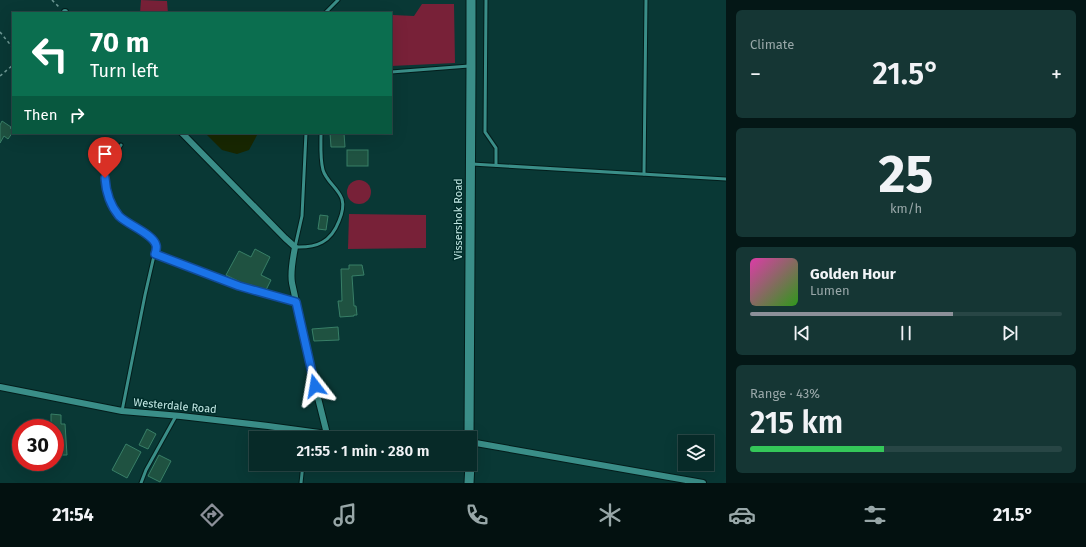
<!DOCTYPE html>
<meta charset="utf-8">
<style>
body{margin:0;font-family:"Fira Sans",sans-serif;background:#153634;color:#f1f3f6;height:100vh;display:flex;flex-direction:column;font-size:15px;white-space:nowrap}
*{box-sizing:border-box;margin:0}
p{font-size:13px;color:#98a7a8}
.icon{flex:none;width:22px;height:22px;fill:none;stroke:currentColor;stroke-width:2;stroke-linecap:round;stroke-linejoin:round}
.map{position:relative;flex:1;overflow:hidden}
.panel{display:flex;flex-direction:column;gap:10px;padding:10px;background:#041716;width:360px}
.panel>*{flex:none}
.banner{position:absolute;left:12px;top:12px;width:380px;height:122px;border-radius:0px;box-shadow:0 4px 16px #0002,0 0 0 1px #284645;background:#0b6e4f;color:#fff;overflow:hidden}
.tools{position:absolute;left:678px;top:435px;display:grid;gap:8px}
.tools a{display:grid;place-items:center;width:36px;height:36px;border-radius:0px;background:#072a28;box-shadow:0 4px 16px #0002,0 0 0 1px #284645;font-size:20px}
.speed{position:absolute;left:12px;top:419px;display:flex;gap:8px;font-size:20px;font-weight:700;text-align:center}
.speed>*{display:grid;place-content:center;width:52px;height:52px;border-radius:50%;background:#072a28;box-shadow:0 4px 16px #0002,0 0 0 1px #284645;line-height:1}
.speed .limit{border:6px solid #d22;background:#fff;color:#111}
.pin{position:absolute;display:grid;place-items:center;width:34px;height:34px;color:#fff;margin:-41px -17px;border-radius:50% 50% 50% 0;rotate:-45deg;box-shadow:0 0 4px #0007}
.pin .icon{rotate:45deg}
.me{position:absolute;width:44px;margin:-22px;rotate:346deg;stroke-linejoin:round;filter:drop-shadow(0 0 3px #0008)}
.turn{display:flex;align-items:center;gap:14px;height:84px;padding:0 12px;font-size:18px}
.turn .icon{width:52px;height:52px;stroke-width:2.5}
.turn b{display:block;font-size:28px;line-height:34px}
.then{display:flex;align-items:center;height:38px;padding:0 12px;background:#0003;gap:8px;font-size:15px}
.big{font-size:30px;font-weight:600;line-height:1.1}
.panel .tile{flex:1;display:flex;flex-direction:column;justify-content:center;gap:6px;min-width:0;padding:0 14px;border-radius:6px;background:#153634}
.panel .dial{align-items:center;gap:0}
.dial b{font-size:52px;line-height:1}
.song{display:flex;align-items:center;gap:12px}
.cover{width:48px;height:48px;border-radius:6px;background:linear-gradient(135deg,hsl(320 70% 55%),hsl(110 70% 35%))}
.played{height:4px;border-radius:2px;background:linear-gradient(90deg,#8c9099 65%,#284645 65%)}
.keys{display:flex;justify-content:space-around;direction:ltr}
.heat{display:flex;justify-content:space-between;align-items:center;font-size:22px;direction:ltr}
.charge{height:6px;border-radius:3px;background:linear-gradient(90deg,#34c759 43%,#284645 0)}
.trip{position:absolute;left:249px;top:431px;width:228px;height:40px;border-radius:0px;background:#072a28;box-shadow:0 4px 16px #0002,0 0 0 1px #284645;font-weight:600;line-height:40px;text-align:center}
.menu{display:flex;height:64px;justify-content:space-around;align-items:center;background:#031110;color:#98a7a8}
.menu .icon{width:28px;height:28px}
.menu .current{color:#8c9099}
.menu b{font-size:18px;color:#f1f3f6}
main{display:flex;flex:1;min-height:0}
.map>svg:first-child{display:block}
.green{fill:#782138}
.water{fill:#182702}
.building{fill:#1f5241;stroke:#387f67}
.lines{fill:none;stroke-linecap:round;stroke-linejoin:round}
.lane-casing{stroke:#031d1b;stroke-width:5}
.street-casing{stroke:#031d1b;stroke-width:8}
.secondary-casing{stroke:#031d1b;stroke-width:11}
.path{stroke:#6d9894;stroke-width:1.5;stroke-dasharray:3 3;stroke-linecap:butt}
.lane{stroke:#3a8e88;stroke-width:3}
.street{stroke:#3a8e88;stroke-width:6}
.secondary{stroke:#3a8e88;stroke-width:9}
.route-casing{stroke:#114b97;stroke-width:10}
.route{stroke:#1a73e8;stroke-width:7}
.labels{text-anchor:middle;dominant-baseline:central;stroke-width:3;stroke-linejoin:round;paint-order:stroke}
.street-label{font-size:11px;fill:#c1e7e3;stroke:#002e2b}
</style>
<main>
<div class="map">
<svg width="726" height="483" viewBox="0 0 726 483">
<rect width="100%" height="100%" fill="#093835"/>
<g class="green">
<polygon points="141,0 167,1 168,13 140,13"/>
<polygon points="422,4 454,4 455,63 391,66 391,20 393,15 414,16"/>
<circle cx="359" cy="192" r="12"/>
<polygon points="349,214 426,215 426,248 348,249"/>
</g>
<polygon class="water" points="205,133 258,133 255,139 249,150 237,154 222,150"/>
<g class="building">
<polygon points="2,121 11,127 10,128 13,130 13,132 8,139 4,136 0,143 0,125"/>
<polygon points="330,133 344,133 345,147 331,147"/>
<rect x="347" y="150" width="21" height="16"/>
<polygon points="320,215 328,216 326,230 318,229"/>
<polygon points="255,249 270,257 261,275 271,280 266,290 251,285 244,284 226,275 239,251 251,257"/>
<polygon points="349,265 362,265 364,275 352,276 354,306 356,306 357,315 354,315 354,316 340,317 338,301 342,301 341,269 349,269"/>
<polygon points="338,327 339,340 314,341 312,329"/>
<polygon points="51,414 61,415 61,424 65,424 67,455 55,455 55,428 51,428"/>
<polygon points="147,429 156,434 148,449 139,445"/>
<polygon points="126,444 141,452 127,478 112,470"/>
<polygon points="159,455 171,461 160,482 148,476"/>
</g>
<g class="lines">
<defs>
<g id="lane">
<polyline points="486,0 485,132 496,148 496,165"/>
<polyline points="325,13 338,0"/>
<polyline points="391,72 469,66"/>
<path d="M306,133L302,216L295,247C317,248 331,242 339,221C342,214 344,206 342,199C338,188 326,181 323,170C320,159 321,145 321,133"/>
<path d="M121,145C115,155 106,167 105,178C104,192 111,209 121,218C127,223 133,226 139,230C146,235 154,238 156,247L145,295L122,411"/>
<polyline points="472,164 726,179"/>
<polyline points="644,174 646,0"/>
<polyline points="155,254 239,286 296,302"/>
<polyline points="141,483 146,470 176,416"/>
<polyline points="301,483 303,464"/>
</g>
<g id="street">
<polyline points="65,12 65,13"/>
<path d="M182,133L285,238L295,247C293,259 290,271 292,283L312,374L327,434"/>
<polyline points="0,387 122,411 181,416 268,426 327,434 349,438"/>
<polyline points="470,442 703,483"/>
</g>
<g id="secondary">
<polyline points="469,438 471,66 471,0"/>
<polyline points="469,483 470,464"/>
</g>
</defs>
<use href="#lane" class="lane-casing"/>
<use href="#street" class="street-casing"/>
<use href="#secondary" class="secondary-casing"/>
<g class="path">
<polyline points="52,0 60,8"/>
<polyline points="0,32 13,48"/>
<polyline points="0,76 13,65"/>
</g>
<use href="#lane" class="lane"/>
<use href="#street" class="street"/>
<use href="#secondary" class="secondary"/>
</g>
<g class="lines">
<defs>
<path id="route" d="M105,178C106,193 110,205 119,216C128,225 153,234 156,245C157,248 156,251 155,254L239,286L296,302L315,386"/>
</defs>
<use href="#route" class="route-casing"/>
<use href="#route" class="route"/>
</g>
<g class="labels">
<g class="street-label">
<text transform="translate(458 219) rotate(-90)">Vissershok Road</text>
<text transform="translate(175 406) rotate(5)">Westerdale Road</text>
</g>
</g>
</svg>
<div class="tools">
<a><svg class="icon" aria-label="layers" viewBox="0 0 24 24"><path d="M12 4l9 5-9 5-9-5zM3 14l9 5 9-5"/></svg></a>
</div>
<div class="speed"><div class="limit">30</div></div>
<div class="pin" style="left:105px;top:178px;background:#d93025"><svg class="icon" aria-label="arrive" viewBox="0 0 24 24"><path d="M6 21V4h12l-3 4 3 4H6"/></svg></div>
<svg class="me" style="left:315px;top:386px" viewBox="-20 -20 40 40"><path d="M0-17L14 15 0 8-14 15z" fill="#1a73e8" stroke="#fff" stroke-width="4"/></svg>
<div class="trip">21:55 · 1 min · 280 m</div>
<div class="banner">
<div class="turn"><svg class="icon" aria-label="left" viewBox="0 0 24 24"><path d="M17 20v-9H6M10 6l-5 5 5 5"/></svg><div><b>70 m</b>Turn left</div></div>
<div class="then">Then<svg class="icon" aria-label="right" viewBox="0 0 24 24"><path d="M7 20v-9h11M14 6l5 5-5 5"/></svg></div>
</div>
</div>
<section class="panel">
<div class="tile"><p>Climate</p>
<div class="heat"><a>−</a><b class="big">21.5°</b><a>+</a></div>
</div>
<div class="tile dial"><b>25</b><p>km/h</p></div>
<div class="tile">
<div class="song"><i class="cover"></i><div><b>Golden Hour</b><p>Lumen</p></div></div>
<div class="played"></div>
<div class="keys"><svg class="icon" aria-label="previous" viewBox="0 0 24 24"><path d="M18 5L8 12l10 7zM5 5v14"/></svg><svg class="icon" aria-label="pause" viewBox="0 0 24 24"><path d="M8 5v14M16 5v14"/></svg><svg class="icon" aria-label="next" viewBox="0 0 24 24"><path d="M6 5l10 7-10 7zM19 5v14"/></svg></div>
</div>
<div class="tile"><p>Range · 43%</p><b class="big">215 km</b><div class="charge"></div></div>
</section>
</main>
<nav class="menu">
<b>21:54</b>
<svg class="icon current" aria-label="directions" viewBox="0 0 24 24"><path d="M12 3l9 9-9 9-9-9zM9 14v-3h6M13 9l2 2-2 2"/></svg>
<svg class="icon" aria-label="music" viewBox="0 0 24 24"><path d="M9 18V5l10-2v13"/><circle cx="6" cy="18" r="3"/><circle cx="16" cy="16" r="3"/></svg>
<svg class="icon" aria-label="phone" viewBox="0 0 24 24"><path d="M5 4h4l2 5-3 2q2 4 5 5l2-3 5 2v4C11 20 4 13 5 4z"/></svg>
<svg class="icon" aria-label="climate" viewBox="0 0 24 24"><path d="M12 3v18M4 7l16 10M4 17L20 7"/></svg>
<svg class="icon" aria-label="car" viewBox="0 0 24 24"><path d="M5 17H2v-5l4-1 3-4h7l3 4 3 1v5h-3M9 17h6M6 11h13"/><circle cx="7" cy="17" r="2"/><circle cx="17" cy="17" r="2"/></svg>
<svg class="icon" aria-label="filters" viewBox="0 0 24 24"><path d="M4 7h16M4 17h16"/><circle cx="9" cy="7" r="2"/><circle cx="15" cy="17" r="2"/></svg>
<b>21.5°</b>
</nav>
